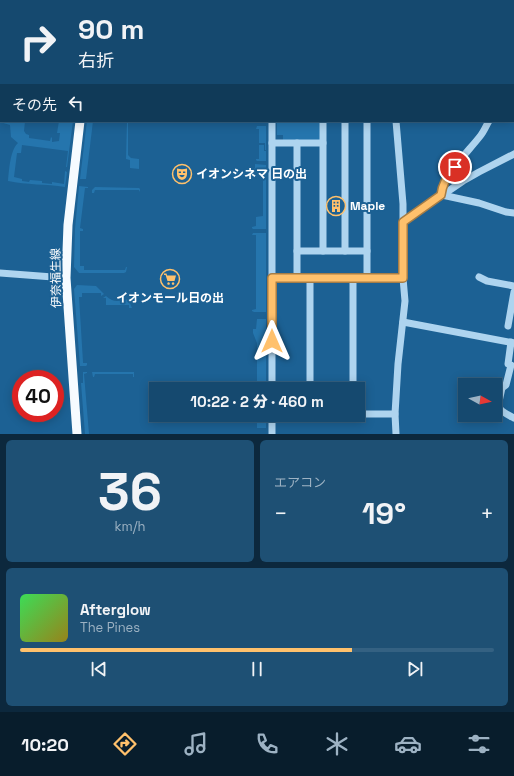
<!DOCTYPE html>
<html lang="ja">
<meta charset="utf-8">
<style>
body{margin:0;font-family:"Space Grotesk","Noto Sans JP",sans-serif;background:#1e5074;color:#f1f3f6;height:100vh;display:flex;flex-direction:column;font-size:15px;white-space:nowrap}
*{box-sizing:border-box;margin:0}
p{font-size:13px;color:#9db2c3}
.icon{flex:none;width:22px;height:22px;fill:none;stroke:currentColor;stroke-width:2;stroke-linecap:round;stroke-linejoin:round}
.map{position:relative;height:434px;overflow:hidden}
.details{display:flex;flex-direction:column;gap:6px;padding:6px;background:#0c283d;flex:1}
.details>*{flex:none}
.guide{position:absolute;left:0px;top:0px;width:514px;height:122px;box-shadow:0 2px 10px #0003,0 0 0 1px #346182;background:#15496f;color:#f1f3f6;overflow:hidden}
.needle{width:26px;rotate:98deg}
.controls{position:absolute;left:458px;top:378px;display:grid;gap:8px}
.controls a{display:grid;place-items:center;width:44px;height:44px;border-radius:0px;background:#15496f;box-shadow:0 2px 10px #0003,0 0 0 1px #346182;font-size:20px}
.speed{position:absolute;left:12px;top:370px;display:flex;gap:8px;font-size:20px;font-weight:700;text-align:center}
.speed>*{display:grid;place-content:center;width:52px;height:52px;border-radius:50%;background:#15496f;box-shadow:0 2px 10px #0003,0 0 0 1px #346182;line-height:1}
.speed .limit{border:6px solid #d22;background:#fff;color:#111}
.pin{position:absolute;display:grid;place-items:center;width:34px;height:34px;color:#fff;margin:-17px;border:2px solid #fff;border-radius:50%;box-shadow:0 1px 4px #0007}
.me{position:absolute;width:44px;margin:-22px;rotate:0deg;stroke-linejoin:round;filter:drop-shadow(0 0 3px #0008)}
.turn{display:flex;align-items:center;gap:14px;height:84px;padding:0 12px;font-size:18px}
.turn .icon{width:52px;height:52px;stroke-width:2.5}
.turn b{display:block;font-size:28px;line-height:34px}
.then{display:flex;align-items:center;height:38px;padding:0 12px;background:#0003;gap:8px;font-size:15px}
.big{font-size:30px;font-weight:800;line-height:1.1}
.details .widget{flex:1;display:flex;flex-direction:column;justify-content:center;gap:6px;min-width:0;padding:0 14px;border-radius:6px;background:#1e5074}
.details .dial{align-items:center;gap:0}
.dial b{font-size:52px;line-height:1}
.song{display:flex;align-items:center;gap:12px}
.cover{width:48px;height:48px;border-radius:6px;background:linear-gradient(135deg,hsl(130 70% 55%),hsl(50 70% 35%))}
.played{height:4px;border-radius:2px;background:linear-gradient(90deg,#ffc16c 70%,#346182 70%)}
.keys{display:flex;justify-content:space-around;direction:ltr}
.heat{display:flex;justify-content:space-between;align-items:center;font-size:22px;direction:ltr}
.details .tiles{flex:1;display:grid;gap:6px;grid-template-columns:1fr 1fr}
.widget:last-child{grid-column:span 2}
.trip{position:absolute;left:149px;top:382px;width:216px;height:40px;border-radius:0px;background:#15496f;box-shadow:0 2px 10px #0003,0 0 0 1px #346182;font-weight:800;line-height:40px;text-align:center}
.dock{display:flex;height:64px;justify-content:space-around;align-items:center;background:#081d2c;color:#9db2c3}
.dock .icon{width:28px;height:28px}
.dock .on{color:#ffc16c}
.dock b{font-size:18px;color:#f1f3f6}
.map>svg:first-child{display:block}
.green{fill:#2575ad}
.lines{fill:none;stroke-linecap:round;stroke-linejoin:round}
.minor{stroke:#aed4ef;stroke-width:7}
.major{stroke:#f6fbff;stroke-width:9}
.route-casing{stroke:#a67d46;stroke-width:10}
.route{stroke:#ffc16c;stroke-width:7}
.labels{text-anchor:middle;dominant-baseline:central;stroke-width:4;stroke-linejoin:round;paint-order:stroke}
.poi-label{font-size:12px;font-weight:bold;fill:#fff;stroke:#1c6194;text-anchor:start}
.street-label{font-size:12px;fill:#fff;stroke:#1c6194}
</style>
<div class="map">
<svg width="514" height="434" viewBox="0 0 514 434">
<rect width="100%" height="100%" fill="#1c6194"/>
<g class="green">
<path d="M0,110L1,111V121H25L24,131L26,134L29,135V138L50,141L51,137L52,138V142L59,141L60,133H57L59,121H67L68,122L69,121H73L67,167H66L68,151L22,145L21,153H17L14,177L22,179V181L29,182L30,180L42,181V183L52,184V182L64,184L65,171L67,172L65,187C46,184 27,185 8,181C9,171 10,150 18,143L11,137L10,125L0,122Z"/>
<polygon points="87,121 93,121 86,179 80,179"/>
<polygon points="127,121 128,121 128,155 131,158 139,159 139,169 130,168 130,160 126,159"/>
<polygon points="277,121 321,121 321,139 319,141 283,140 283,135 277,135"/>
<polygon points="257,126 266,126 266,150 265,150 265,143 259,143 259,129 256,129"/>
<polygon points="259,145 264,145 264,151 266,151 266,161 257,161 256,160 256,159 259,159"/>
<polygon points="255,164 266,165 266,229 253,229 252,228 252,227 256,226 256,217 263,216 263,175 260,172 253,172 253,168 255,168"/>
<polygon points="79,186 88,187 88,188 85,188 80,228 83,229 83,231 80,231 80,266 84,266 84,270 125,270 126,267 127,267 126,272 124,273 79,273 74,267 75,229"/>
<polygon points="95,187 139,188 140,189 140,192 139,190 95,190 94,193 92,193 92,190"/>
<polygon points="253,233 266,233 266,312 254,312 252,311 252,310 256,309 256,235 252,235"/>
<polygon points="77,285 96,286 104,294 101,296 101,293 82,293 82,297 79,297 83,362 83,363 87,363 87,365 86,366 80,366 74,289"/>
<path d="M106,296C113,303 119,301 128,299L132,308H129V305H106V298H103Z"/>
<polygon points="257,319 266,319 266,389 257,389 257,343 253,333 253,329 256,329"/>
<polygon points="83,372 87,372 87,373 84,374 89,434 85,434 81,383 83,383"/>
<polygon points="92,372 134,372 134,377 133,377 133,374 95,374 94,377 93,377"/>
<rect x="257" y="415" width="9" height="13"/>
</g>
<g class="lines">
<g class="minor">
<polyline points="155,0 163,1"/>
<polyline points="398,0 417,1"/>
<polyline points="344,1 365,0"/>
<polyline points="389,1 389,0"/>
<polyline points="490,1 490,0"/>
<polyline points="513,11 514,11"/>
<polyline points="513,72 514,71"/>
<polyline points="323,121 323,251"/>
<polyline points="272,143 323,143"/>
<path d="M441,195C442,176 469,151 481,135C484,131 486,126 489,121"/>
<polyline points="442,195 479,203 506,212 514,213"/>
<polyline points="403,222 463,181 479,172 514,154"/>
<polyline points="297,251 367,251"/>
<polyline points="345,251 345,121"/>
<polyline points="0,273 66,278"/>
<polyline points="479,277 487,281 514,286"/>
<polyline points="272,278 403,278"/>
<polyline points="297,278 297,143"/>
<polyline points="310,278 310,389"/>
<polyline points="367,278 367,121"/>
<polyline points="403,322 514,343"/>
<polyline points="508,326 514,292"/>
<path d="M511,342L508,364L511,365L506,385L502,388L498,406C501,412 508,415 514,418"/>
<polyline points="272,389 272,121"/>
<polyline points="353,389 353,278"/>
<polyline points="358,414 395,414"/>
<polyline points="272,415 272,434"/>
<polyline points="396,434 395,414 398,364 405,301 403,278 403,204 396,121"/>
</g>
<g class="major">
<polyline points="85,0 85,1"/>
<polyline points="77,434 66,278 68,225 80,121"/>
</g>
</g>
<g class="lines">
<defs>
<path id="route" d="M272,341V278H403V222L441,195C442,184 448,175 455,167"/>
</defs>
<use href="#route" class="route-casing"/>
<use href="#route" class="route"/>
</g>
<defs>
<symbol id="theatre-ring" viewBox="-11 -11 22 22"><circle r="9.5" fill="#1c6194" stroke="#ffc16c" stroke-width="1.5"/><path d="M-5-5.5Q0-4 5-5.5V0Q5 5 0 6Q-5 5-5 0ZM-3.3-2.5H-1v1.5H-3.3ZM1-2.5H3.3v1.5H1ZM-2.8 1Q0 5.5 2.8 1Z" fill="#ffc16c"/></symbol>
<symbol id="building-ring" viewBox="-11 -11 22 22"><circle r="9.5" fill="#1c6194" stroke="#ffc16c" stroke-width="1.5"/><path d="M-4-6H4V6H1V3H-1V6H-4ZM-2.5-4.3h1.7v1.8h-1.7ZM.8-4.3h1.7v1.8H.8ZM-2.5-1h1.7V.8h-1.7ZM.8-1h1.7V.8H.8Z" fill="#ffc16c"/></symbol>
<symbol id="supermarket-ring" viewBox="-11 -11 22 22"><circle r="9.5" fill="#1c6194" stroke="#ffc16c" stroke-width="1.5"/><path d="M-6-5.5h2.5l.6 2H6L4.5 2H-2.5L-4.4-4H-6ZM-1.5 3.2a1.3 1.3 0 1 0 .1 0ZM3 3.2a1.3 1.3 0 1 0 .1 0Z" fill="#ffc16c"/></symbol>
</defs>
<g fill-rule="evenodd">
<use href="#theatre-ring" x="171" y="163" width="22" height="22"/>
<use href="#building-ring" x="325" y="195" width="22" height="22"/>
<use href="#supermarket-ring" x="159" y="268" width="22" height="22"/>
</g>
<g class="labels">
<g class="poi-label">
<text x="196" y="174">イオンシネマ 日の出</text>
<text x="350" y="206">Maple</text>
<text x="170" y="298" text-anchor="middle">イオンモール日の出</text>
</g>
<g class="street-label">
<text transform="translate(56 278) rotate(-91)">伊奈福生線</text>
</g>
</g>
</svg>
<div class="controls">
<a><svg class="needle" viewBox="-14 -14 28 28"><path d="M0-13l5 13h-10z" fill="#e53935"/><path d="M0 13l5-13h-10z" fill="#9db2c3"/></svg></a>
</div>
<div class="speed"><div class="limit">40</div></div>
<div class="pin" style="left:455px;top:167px;background:#d93025"><svg class="icon" aria-label="arrive" viewBox="0 0 24 24"><path d="M6 21V4h12l-3 4 3 4H6"/></svg></div>
<svg class="me" style="left:272px;top:341px" viewBox="-20 -20 40 40"><path d="M0-17L14 15 0 8-14 15z" fill="#ffc16c" stroke="#fff" stroke-width="4"/></svg>
<div class="trip">10:22 · 2 分 · 460 m</div>
<div class="guide">
<div class="turn"><svg class="icon" aria-label="right" viewBox="0 0 24 24"><path d="M7 20v-9h11M14 6l5 5-5 5"/></svg><div><b>90 m</b>右折</div></div>
<div class="then">その先<svg class="icon" aria-label="left" viewBox="0 0 24 24"><path d="M17 20v-9H6M10 6l-5 5 5 5"/></svg></div>
</div>
</div>
<section class="details">
<div class="tiles">
<div class="widget dial"><b>36</b><p>km/h</p></div>
<div class="widget"><p>エアコン</p>
<div class="heat"><a>−</a><b class="big">19°</b><a>+</a></div>
</div>
<div class="widget">
<div class="song"><i class="cover"></i><div><b>Afterglow</b><p>The Pines</p></div></div>
<div class="played"></div>
<div class="keys"><svg class="icon" aria-label="previous" viewBox="0 0 24 24"><path d="M18 5L8 12l10 7zM5 5v14"/></svg><svg class="icon" aria-label="pause" viewBox="0 0 24 24"><path d="M8 5v14M16 5v14"/></svg><svg class="icon" aria-label="next" viewBox="0 0 24 24"><path d="M6 5l10 7-10 7zM19 5v14"/></svg></div>
</div>
</div>
</section>
<nav class="dock">
<b>10:20</b>
<svg class="icon on" aria-label="directions" viewBox="0 0 24 24"><path d="M12 3l9 9-9 9-9-9zM9 14v-3h6M13 9l2 2-2 2"/></svg>
<svg class="icon" aria-label="music" viewBox="0 0 24 24"><path d="M9 18V5l10-2v13"/><circle cx="6" cy="18" r="3"/><circle cx="16" cy="16" r="3"/></svg>
<svg class="icon" aria-label="phone" viewBox="0 0 24 24"><path d="M5 4h4l2 5-3 2q2 4 5 5l2-3 5 2v4C11 20 4 13 5 4z"/></svg>
<svg class="icon" aria-label="climate" viewBox="0 0 24 24"><path d="M12 3v18M4 7l16 10M4 17L20 7"/></svg>
<svg class="icon" aria-label="car" viewBox="0 0 24 24"><path d="M5 17H2v-5l4-1 3-4h7l3 4 3 1v5h-3M9 17h6M6 11h13"/><circle cx="7" cy="17" r="2"/><circle cx="17" cy="17" r="2"/></svg>
<svg class="icon" aria-label="filters" viewBox="0 0 24 24"><path d="M4 7h16M4 17h16"/><circle cx="9" cy="7" r="2"/><circle cx="15" cy="17" r="2"/></svg>
</nav>
